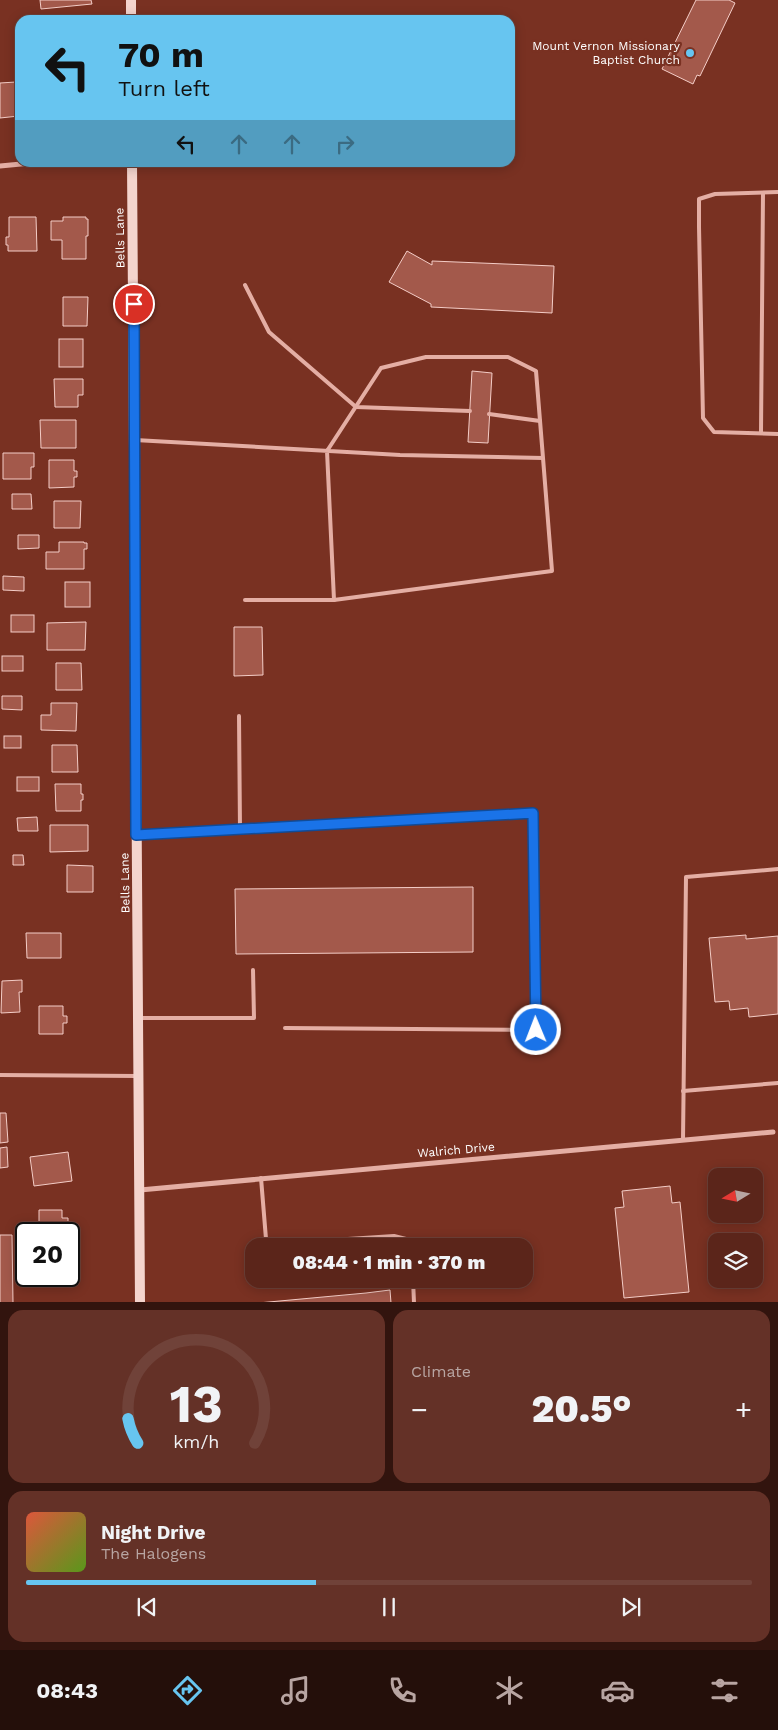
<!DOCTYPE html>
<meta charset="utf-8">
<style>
body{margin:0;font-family:"Work Sans",sans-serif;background:#643127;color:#f1f3f6;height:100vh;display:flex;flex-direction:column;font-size:19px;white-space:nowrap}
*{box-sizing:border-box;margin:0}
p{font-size:16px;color:#b8a5a2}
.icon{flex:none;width:28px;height:28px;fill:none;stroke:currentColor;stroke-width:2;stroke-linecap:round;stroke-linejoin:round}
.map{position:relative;height:1302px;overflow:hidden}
.side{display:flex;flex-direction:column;gap:8px;padding:8px;background:#32140e;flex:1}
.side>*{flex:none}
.hud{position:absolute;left:15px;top:15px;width:500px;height:152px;border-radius:15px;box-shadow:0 2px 12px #0003,0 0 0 1px #704239;background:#67c5f0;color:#111;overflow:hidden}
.needle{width:32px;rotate:260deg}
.tools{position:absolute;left:708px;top:1168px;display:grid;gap:10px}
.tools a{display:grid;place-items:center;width:55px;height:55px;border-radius:10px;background:#5b251a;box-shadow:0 2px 12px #0003,0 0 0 1px #704239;font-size:25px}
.speed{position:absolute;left:15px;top:1222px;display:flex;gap:10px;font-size:25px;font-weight:700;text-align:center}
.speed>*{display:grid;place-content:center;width:65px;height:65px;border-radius:50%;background:#5b251a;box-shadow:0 2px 12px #0003,0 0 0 1px #704239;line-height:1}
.speed .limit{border:2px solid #111;border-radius:8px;background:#fff;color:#111}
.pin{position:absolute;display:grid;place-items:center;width:42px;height:42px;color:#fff;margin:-21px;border:2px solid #fff;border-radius:50%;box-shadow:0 1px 5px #0007}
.me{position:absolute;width:55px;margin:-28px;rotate:359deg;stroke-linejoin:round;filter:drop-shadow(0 0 4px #0008)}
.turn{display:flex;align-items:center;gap:18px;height:105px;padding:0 20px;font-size:22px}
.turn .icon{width:65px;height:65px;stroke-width:2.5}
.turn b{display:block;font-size:35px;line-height:42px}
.lanes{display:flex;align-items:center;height:48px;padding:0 20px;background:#0003;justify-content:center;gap:25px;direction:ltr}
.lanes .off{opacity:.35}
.big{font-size:38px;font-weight:800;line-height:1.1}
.side .widget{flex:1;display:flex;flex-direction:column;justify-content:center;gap:8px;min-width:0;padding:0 18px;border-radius:15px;background:#643127}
.side .dial{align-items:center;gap:0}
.dial svg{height:130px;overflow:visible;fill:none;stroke:#704239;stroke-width:7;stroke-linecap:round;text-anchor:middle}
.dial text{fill:#f1f3f6;stroke:none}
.song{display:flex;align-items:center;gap:15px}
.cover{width:60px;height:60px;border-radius:8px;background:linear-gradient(135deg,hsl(10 70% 55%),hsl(90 70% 35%))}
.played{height:5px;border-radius:2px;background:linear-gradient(90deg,#67c5f0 40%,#704239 40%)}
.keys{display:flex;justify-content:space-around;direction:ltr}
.heat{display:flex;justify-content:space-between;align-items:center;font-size:28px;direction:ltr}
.side .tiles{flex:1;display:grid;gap:8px;grid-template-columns:1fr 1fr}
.widget:last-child{grid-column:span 2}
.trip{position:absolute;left:245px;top:1238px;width:288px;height:50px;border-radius:15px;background:#5b251a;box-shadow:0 2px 12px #0003,0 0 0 1px #704239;font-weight:800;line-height:50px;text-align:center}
.tab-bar{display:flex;height:80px;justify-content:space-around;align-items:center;background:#240f0a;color:#b8a5a2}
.tab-bar .icon{width:35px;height:35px}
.tab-bar .current{color:#67c5f0}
.tab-bar b{font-size:22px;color:#f1f3f6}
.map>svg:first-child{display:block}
.building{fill:#a3594b;stroke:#f4cdc7}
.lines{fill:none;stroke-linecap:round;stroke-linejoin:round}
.lane{stroke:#e4aea4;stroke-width:4}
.street{stroke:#e4aea4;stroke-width:5}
.secondary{stroke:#f4d4cd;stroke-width:10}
.route-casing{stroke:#114b97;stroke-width:12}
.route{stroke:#1a73e8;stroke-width:9}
.poi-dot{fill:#67c5f0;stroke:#793122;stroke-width:2}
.labels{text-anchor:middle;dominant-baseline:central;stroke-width:4.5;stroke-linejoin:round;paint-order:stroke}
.poi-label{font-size:12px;fill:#fff;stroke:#793122;text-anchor:end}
.street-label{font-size:12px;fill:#fff;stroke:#793122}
</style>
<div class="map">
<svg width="778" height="1303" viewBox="0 0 778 1303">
<rect width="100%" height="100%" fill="#793122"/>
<g class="building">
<polygon points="40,0 91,0 92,4 41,9"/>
<polygon points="696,0 729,0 735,3 700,76 697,75 693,84 662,69"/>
<polygon points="16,82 19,116 0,118 0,83"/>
<polygon points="9,217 36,217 37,251 8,251 8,245 6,245 6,237 9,237"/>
<polygon points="63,217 86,217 86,219 88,219 88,236 86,236 86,259 62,259 62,240 51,240 51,221 63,221"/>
<polygon points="407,251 432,265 432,261 554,266 552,313 431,307 431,304 389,282"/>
<polygon points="63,297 88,297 87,326 63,326"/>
<rect x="59" y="339" width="24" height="28"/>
<polygon points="472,371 492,373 488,443 468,442"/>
<polygon points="54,379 83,379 83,395 78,395 78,407 55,407"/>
<polygon points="40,420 76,420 76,448 41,448"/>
<polygon points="3,453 34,453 34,467 31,467 31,479 3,479"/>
<polygon points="49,460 74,460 74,471 77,471 77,477 74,477 74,487 49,488"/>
<polygon points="12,494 31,494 32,509 12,509"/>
<polygon points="54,501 81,501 80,528 54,528"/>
<polygon points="18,535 39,535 39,548 18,549"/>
<polygon points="59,542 84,542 84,543 87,543 87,549 84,549 84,569 46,569 46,552 59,552"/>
<polygon points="3,576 24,577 24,591 3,590"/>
<rect x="65" y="582" width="25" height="25"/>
<rect x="11" y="615" width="23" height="17"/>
<polygon points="86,622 85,650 47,650 47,623"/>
<polygon points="234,627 262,627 263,675 234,676"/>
<rect x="2" y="656" width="21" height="15"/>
<polygon points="56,663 81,663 82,690 56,690"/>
<polygon points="2,696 22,696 22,710 2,709"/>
<polygon points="51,703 77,703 76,731 41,730 41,715 51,715"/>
<rect x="4" y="736" width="17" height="12"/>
<polygon points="52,745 77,745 78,772 52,772"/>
<rect x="17" y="777" width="22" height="14"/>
<polygon points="55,784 81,784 81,794 83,794 83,800 81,800 81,811 56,811"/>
<polygon points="37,817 38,831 18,831 17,818"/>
<polygon points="50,825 88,825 88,851 50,852"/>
<polygon points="13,855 23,855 24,865 13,865"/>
<polygon points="67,865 93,866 93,892 67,892"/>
<polygon points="473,887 473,952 236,954 235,889"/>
<polygon points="26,933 61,933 61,958 27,958"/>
<polygon points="746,935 746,939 778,936 778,1014 749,1017 748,1008 730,1010 729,1001 715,1002 709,938"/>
<polygon points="22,980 22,992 19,992 20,1012 1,1013 2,981"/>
<polygon points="39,1006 63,1006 63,1016 67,1016 67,1023 63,1023 63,1034 39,1034"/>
<polygon points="0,1113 6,1113 8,1142 0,1143"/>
<polygon points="7,1147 8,1167 0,1168 0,1148"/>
<polygon points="68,1152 72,1181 34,1186 30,1157"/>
<polygon points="670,1186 672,1203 680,1202 689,1292 624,1298 615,1208 624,1207 622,1191"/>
<polygon points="39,1210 62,1210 62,1218 68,1218 68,1229 61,1229 62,1234 39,1234"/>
<polygon points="0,1235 12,1235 13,1303 0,1303"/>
<polygon points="390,1290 391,1303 258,1303 366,1293"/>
</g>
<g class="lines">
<g class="lane">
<polyline points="778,192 715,194 699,199 699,227 703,418 714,432 778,434"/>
<polyline points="245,285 269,332 356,407 470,411"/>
<polyline points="489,414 540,421"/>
<polyline points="761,433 763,193"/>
<polyline points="135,440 400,455 543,458 552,571 334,600 327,451 381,368 426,357 508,357 536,371 543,458"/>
<polyline points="245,600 334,600"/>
<polyline points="239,716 240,830"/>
<polyline points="137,835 533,813 536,1030 285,1028"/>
<polyline points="138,1018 254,1018 253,970"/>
<polyline points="0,1075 137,1076"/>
<polyline points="683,1091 778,1083"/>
<polyline points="683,1140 686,877 778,869"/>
<polyline points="261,1178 266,1239 271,1244 394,1236 406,1239 409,1246"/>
<polyline points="413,1279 414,1303"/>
</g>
<g class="street">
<polyline points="0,166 42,162"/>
<polyline points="140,1190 773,1132"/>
</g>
<g class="secondary">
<polyline points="131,0 131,20"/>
<polyline points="132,162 140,1303"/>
</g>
</g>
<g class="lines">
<defs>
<polyline id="route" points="134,304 136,835 533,813 536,1030"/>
</defs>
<use href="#route" class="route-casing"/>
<use href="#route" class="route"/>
</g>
<circle class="poi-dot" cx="690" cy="53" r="5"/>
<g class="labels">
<g class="poi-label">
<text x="680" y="46">Mount Vernon Missionary<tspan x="680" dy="14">Baptist Church</tspan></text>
</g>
<g class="street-label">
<text transform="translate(120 238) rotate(-91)">Bells Lane</text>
<text transform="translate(125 883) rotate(-91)">Bells Lane</text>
<text transform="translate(456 1150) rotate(-5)">Walrich Drive</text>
</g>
</g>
</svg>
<div class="tools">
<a><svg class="needle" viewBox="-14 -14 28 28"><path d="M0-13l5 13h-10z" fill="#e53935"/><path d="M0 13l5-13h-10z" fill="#b8a5a2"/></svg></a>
<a><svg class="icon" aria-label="layers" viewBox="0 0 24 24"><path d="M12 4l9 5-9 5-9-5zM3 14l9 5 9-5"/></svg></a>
</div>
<div class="speed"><div class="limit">20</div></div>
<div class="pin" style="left:134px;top:304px;background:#d93025"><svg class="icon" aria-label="arrive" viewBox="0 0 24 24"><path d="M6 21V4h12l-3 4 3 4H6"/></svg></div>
<svg class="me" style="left:536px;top:1030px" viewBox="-20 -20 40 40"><circle r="17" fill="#1a73e8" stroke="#fff" stroke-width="3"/><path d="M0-11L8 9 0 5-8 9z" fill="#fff"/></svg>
<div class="trip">08:44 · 1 min · 370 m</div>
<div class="hud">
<div class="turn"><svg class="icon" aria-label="left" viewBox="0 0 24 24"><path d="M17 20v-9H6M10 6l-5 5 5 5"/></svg><div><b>70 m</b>Turn left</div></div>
<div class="lanes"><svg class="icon" aria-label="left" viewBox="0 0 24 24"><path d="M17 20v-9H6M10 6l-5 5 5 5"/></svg><svg class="icon off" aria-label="ahead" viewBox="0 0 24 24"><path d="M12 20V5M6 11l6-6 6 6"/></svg><svg class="icon off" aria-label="ahead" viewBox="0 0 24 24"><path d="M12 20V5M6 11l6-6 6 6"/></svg><svg class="icon off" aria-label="right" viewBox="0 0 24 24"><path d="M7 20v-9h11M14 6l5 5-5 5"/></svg></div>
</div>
</div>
<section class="side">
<div class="tiles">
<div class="widget dial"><svg viewBox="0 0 100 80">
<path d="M14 69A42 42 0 1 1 86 69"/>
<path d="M14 69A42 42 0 0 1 8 54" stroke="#67c5f0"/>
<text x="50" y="56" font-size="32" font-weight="700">13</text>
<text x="50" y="72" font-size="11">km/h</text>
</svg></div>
<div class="widget"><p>Climate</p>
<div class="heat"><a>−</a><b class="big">20.5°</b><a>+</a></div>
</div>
<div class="widget">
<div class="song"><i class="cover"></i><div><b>Night Drive</b><p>The Halogens</p></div></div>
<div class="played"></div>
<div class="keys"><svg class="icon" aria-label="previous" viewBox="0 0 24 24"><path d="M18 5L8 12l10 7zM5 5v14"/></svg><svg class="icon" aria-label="pause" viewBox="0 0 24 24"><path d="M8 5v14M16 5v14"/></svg><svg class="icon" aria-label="next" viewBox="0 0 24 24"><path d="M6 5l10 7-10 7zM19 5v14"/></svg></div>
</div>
</div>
</section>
<nav class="tab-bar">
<b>08:43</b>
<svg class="icon current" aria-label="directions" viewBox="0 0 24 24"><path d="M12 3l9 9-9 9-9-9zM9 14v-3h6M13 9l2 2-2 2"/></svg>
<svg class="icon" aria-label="music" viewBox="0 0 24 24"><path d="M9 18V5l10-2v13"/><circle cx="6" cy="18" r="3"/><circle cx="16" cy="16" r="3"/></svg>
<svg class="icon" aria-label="phone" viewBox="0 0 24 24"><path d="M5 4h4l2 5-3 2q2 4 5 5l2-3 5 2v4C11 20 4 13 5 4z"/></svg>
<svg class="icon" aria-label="climate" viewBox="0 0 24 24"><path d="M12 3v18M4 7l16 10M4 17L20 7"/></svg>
<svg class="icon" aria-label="car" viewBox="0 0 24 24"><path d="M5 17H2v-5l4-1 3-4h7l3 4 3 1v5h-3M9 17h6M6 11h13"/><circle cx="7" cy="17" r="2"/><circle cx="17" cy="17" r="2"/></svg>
<svg class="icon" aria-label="filters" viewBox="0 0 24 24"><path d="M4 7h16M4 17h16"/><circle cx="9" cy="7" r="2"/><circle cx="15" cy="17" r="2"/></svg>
</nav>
